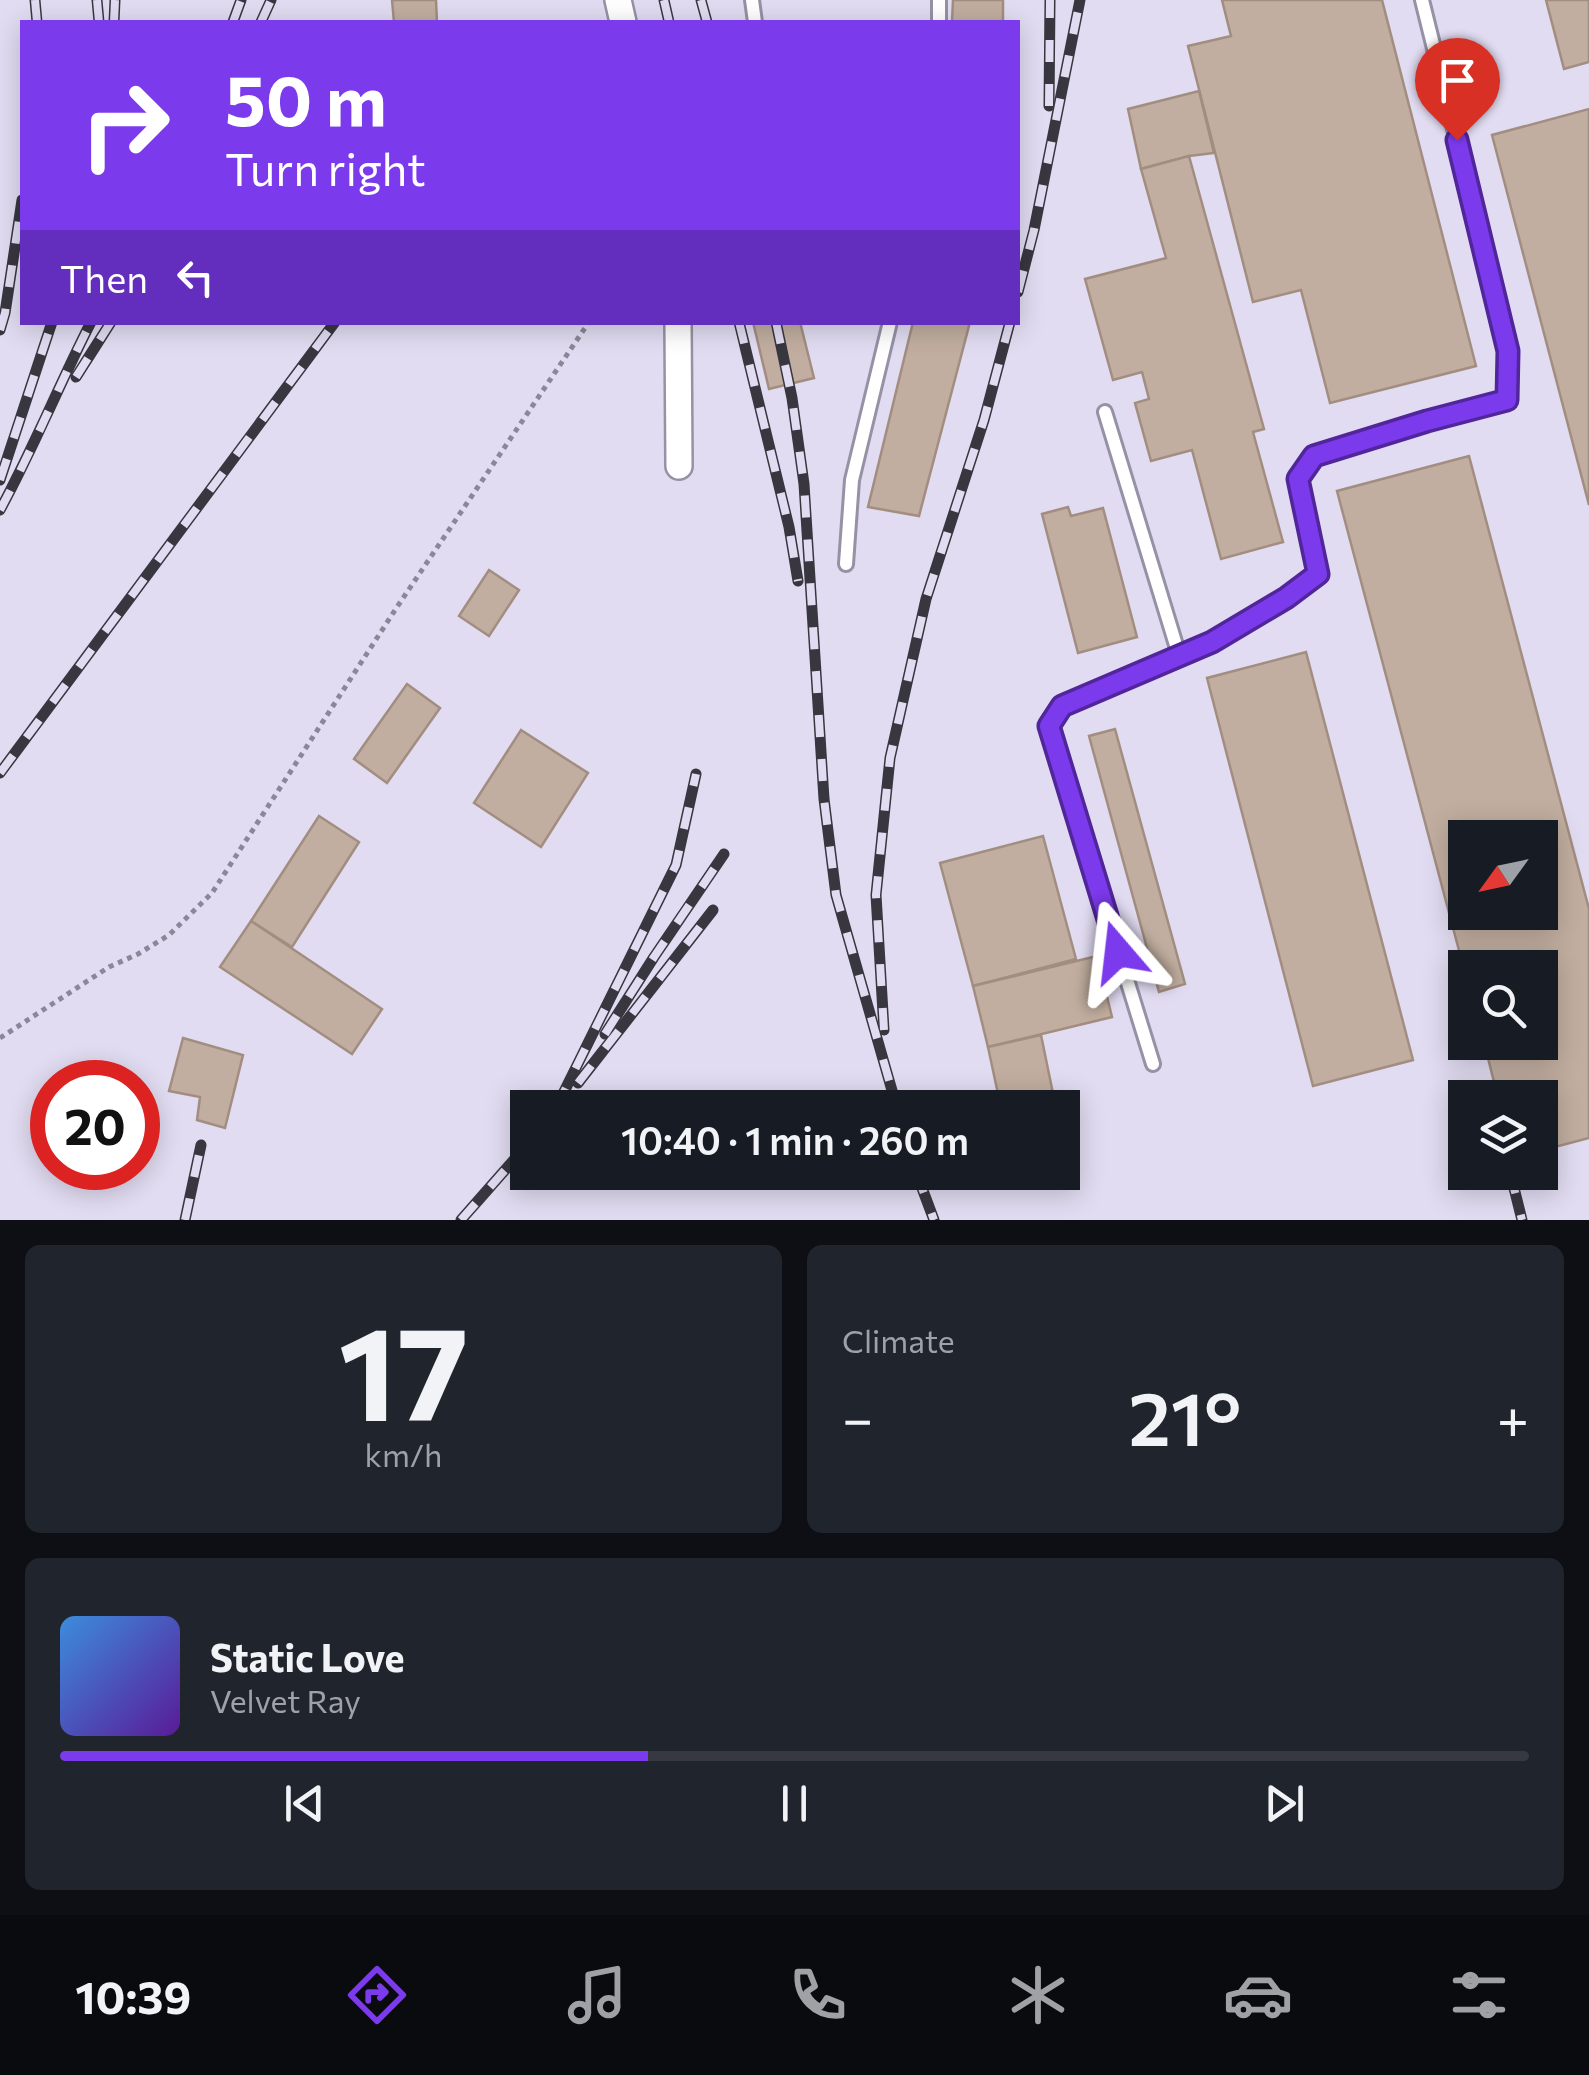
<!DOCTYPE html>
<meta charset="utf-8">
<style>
body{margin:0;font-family:Commissioner,sans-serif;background:#20242c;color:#f1f3f6;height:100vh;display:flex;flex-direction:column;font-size:38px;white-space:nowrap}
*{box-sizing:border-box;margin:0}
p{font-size:32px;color:#9ea1a6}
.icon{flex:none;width:55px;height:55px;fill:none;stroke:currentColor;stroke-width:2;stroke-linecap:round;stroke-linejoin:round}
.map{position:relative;height:1220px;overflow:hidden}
.sheet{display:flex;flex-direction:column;gap:25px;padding:25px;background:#0d0f14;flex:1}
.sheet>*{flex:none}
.banner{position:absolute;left:20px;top:20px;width:1000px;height:305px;border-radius:0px;box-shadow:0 5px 25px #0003;background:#7c3aed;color:#fff;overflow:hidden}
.needle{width:65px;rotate:237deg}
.fabs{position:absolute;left:1448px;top:820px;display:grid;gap:20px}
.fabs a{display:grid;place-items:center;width:110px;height:110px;border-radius:0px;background:#171b24;box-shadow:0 5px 25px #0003;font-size:50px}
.speed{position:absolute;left:30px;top:1060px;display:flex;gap:20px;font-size:50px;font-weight:700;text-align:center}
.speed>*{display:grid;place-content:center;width:130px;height:130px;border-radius:50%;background:#171b24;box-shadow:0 5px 25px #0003;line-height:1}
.speed .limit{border:15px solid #d22;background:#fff;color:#111}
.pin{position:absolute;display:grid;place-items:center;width:85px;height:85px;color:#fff;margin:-102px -42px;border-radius:50% 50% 50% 0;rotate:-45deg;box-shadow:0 0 10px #0007}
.pin .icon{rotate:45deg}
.me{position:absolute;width:110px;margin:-55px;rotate:343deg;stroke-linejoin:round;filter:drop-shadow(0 0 8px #0008)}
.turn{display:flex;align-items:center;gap:35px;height:210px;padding:0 40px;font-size:45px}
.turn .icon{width:130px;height:130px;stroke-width:2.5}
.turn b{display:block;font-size:70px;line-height:85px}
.then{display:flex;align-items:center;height:95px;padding:0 40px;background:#0003;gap:20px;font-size:38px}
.big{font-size:75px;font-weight:600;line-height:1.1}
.sheet .tile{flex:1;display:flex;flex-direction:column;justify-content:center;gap:15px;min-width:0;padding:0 35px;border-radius:15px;background:#20242c}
.sheet .dial{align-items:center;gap:0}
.dial b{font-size:130px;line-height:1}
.song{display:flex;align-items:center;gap:30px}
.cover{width:120px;height:120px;border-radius:15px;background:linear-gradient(135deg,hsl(210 70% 55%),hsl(270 70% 35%))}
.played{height:10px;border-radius:5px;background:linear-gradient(90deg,#7c3aed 40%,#363941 40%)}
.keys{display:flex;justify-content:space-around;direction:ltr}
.heat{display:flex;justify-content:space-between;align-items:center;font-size:55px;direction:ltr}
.sheet .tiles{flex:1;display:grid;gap:25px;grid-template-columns:1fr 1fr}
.tile:last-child{grid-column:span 2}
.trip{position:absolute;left:510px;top:1090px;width:570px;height:100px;border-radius:0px;background:#171b24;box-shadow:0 5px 25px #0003;font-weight:600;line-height:100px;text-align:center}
.menu{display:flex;height:160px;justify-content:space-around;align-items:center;background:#090b0e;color:#9ea1a6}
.menu .icon{width:70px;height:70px}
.menu .current{color:#7c3aed}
.menu b{font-size:45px;color:#f1f3f6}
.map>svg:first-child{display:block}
.building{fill:#c1aea0;stroke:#a28e81;stroke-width:2.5;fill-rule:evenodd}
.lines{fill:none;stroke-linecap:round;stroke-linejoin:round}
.service-casing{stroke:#9691a5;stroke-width:18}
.minor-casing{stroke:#9691a5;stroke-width:30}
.path{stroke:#8b8796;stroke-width:5;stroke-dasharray:5 5;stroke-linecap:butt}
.service{stroke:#fff;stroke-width:12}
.minor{stroke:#fff;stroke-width:25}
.rail-casing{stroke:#38363f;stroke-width:11}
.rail{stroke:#e2dcf2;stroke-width:8;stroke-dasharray:22;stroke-linecap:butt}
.route-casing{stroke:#51269a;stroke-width:25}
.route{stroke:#7c3aed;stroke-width:18}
</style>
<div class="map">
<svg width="1589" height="1220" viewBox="0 0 1589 1220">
<rect width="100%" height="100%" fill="#e2dcf2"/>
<g class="building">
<polygon points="392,0 436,0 437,22 394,22"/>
<polygon points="953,0 1003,0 1003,22 952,22"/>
<polygon points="1222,0 1382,0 1476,366 1330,403 1301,290 1253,302 1188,46 1231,36"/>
<polygon points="1546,0 1589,0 1589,62 1564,69"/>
<polygon points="1199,91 1214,153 1189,156 1141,169 1128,109"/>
<polygon points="1589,109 1589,505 1492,135"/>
<polygon points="1189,156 1264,429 1253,432 1283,542 1221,559 1192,450 1151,461 1135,403 1149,399 1142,372 1113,380 1085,279 1166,258 1141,169"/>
<polygon points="753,322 800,322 814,378 769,389"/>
<polygon points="913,322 970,322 919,516 868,507"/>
<path d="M1469,456L1589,909V1138L1540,1151V1098H1498L1484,1042H1540V968H1465V973L1337,491ZM1465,838H1540V912H1465Z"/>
<polygon points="1068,507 1071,516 1103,508 1137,637 1078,653 1042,514"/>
<polygon points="489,570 519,590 489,636 459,616"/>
<polygon points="1306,652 1413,1060 1313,1086 1207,678"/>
<polygon points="407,684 440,708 387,783 354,759"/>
<polygon points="1115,729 1185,984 1159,992 1089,736"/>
<polygon points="521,730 588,773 541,847 474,803"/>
<polygon points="319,816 359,842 292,947 251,921"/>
<polygon points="1043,836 1076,959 973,986 940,863"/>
<polygon points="251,921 382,1009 352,1054 220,967"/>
<polygon points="1097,956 1112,1017 988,1047 973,986"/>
<polygon points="1041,1035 1056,1108 1001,1108 988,1047"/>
<polygon points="183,1038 243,1055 225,1128 197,1120 200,1097 169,1091"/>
</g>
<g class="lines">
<defs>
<g id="service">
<polyline points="752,0 755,22"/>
<polyline points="939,0 939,22"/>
<polyline points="1105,412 1179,655"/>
<polyline points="846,564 852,480 890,322"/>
<polyline points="1153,1064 1049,727 1062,705 1212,641 1286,598 1318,574 1298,479 1315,456 1427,421 1507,400 1509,351 1422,0"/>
</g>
<g id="minor">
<polyline points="618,0 623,22"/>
<polyline points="678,322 679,466"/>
</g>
</defs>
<use href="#service" class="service-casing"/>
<use href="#minor" class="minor-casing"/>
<polyline class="path" points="0,1038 109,967 138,954 169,935 212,893 397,607 589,322"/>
<use href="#service" class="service"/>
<use href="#minor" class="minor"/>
<defs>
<g id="rail">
<polyline points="35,0 37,22"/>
<polyline points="97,0 99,22"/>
<polyline points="664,0 669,22"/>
<polyline points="701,0 707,22"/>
<polyline points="114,22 115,0"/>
<polyline points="233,22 241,0"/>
<polyline points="261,22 271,0"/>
<polyline points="1049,106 1050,0"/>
<polyline points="1018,292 1034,230 1080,0"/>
<polyline points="739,322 789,527 798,581"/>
<polyline points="776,322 792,398 804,484 824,799 836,895 897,1108"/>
<polyline points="0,330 5,313 22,200"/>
<polyline points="76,377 111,322"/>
<polyline points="0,480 52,322"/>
<path d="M0,510C33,449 59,385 91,322"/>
<polyline points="0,773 335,322"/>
<polyline points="884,1030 876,895 890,758 926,599 984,420 1010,322"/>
<polyline points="605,1034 654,957 724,854"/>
<polyline points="578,1083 713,910"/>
<polyline points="556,1108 676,865 696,774"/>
<polyline points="916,1172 934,1220"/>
<polyline points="1510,1172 1522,1220"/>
<polyline points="185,1220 201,1145"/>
<polyline points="461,1220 528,1144"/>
</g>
</defs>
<use href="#rail" class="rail-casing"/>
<use href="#rail" class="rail"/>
</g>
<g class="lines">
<defs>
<polyline id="route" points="1118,952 1049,726 1062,706 1212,642 1286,598 1318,574 1298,479 1314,456 1427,421 1507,400 1508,351 1457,140"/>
</defs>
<use href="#route" class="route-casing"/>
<use href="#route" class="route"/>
</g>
</svg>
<div class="fabs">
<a><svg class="needle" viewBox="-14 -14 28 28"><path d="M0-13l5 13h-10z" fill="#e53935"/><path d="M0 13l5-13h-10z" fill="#9ea1a6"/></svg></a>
<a><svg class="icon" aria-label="search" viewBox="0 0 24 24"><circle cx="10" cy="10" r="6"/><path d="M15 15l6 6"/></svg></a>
<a><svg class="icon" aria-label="layers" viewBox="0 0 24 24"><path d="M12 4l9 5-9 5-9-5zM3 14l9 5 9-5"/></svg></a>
</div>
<div class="speed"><div class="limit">20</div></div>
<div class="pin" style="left:1457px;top:140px;background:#d93025"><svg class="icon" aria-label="arrive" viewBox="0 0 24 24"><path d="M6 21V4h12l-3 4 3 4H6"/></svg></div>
<svg class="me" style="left:1118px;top:952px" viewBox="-20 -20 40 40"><path d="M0-17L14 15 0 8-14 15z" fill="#7c3aed" stroke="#fff" stroke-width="4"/></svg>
<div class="trip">10:40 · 1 min · 260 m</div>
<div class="banner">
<div class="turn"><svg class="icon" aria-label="right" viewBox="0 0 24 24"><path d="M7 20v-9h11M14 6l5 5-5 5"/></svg><div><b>50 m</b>Turn right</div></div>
<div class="then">Then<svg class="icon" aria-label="left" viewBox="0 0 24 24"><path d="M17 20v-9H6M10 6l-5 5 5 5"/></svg></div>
</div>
</div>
<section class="sheet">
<div class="tiles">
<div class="tile dial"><b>17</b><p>km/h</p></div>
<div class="tile"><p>Climate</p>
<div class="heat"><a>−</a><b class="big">21°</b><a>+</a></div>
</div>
<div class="tile">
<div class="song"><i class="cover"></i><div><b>Static Love</b><p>Velvet Ray</p></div></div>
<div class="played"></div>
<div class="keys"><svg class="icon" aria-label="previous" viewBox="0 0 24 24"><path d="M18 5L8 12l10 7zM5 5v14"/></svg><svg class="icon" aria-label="pause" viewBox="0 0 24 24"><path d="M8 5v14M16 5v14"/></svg><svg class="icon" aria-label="next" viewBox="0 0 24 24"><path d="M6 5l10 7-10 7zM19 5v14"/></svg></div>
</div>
</div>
</section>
<nav class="menu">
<b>10:39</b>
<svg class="icon current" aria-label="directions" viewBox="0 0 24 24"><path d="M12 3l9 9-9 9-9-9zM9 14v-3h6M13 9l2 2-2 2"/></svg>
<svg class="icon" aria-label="music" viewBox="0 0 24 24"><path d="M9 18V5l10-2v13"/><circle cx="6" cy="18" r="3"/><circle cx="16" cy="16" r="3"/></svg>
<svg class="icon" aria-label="phone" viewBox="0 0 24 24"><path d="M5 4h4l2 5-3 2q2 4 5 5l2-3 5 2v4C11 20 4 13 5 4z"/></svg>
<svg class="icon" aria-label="climate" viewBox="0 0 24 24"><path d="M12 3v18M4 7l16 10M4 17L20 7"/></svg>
<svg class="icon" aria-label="car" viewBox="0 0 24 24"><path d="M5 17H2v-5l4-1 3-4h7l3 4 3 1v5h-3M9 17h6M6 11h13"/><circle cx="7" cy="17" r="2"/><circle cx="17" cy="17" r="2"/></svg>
<svg class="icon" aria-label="filters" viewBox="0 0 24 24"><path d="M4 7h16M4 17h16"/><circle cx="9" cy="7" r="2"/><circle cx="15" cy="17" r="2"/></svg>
</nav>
